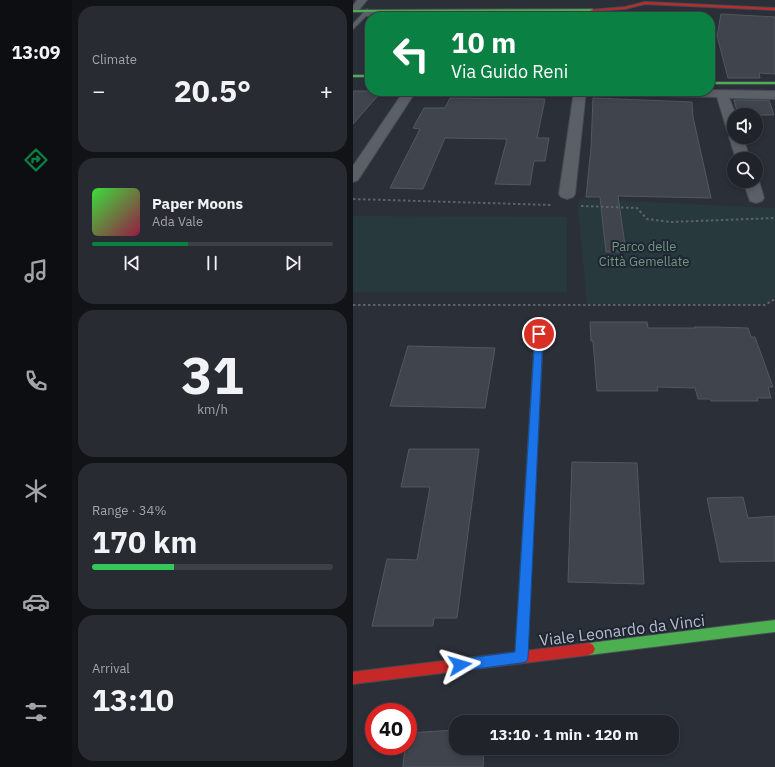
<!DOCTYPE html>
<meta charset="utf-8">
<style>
body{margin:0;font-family:"IBM Plex Sans",sans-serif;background:#282b32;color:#f1f3f6;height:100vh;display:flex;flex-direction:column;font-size:15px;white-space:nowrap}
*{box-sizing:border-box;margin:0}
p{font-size:13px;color:#a2a4a8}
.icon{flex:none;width:22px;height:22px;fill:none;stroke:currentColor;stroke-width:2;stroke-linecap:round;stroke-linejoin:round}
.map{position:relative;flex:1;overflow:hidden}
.panel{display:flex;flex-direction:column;gap:6px;padding:6px;background:#121317;width:281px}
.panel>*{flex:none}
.banner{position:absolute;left:12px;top:12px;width:350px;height:84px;border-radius:16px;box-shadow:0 2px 6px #0003,0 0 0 1px #3d4047;background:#0b8043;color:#fff;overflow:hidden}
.buttons{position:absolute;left:374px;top:108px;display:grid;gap:8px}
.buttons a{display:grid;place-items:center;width:36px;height:36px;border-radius:50%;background:#20232a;box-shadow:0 2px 6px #0003,0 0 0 1px #3d4047;font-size:20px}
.speed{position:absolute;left:12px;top:703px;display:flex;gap:8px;font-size:20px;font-weight:700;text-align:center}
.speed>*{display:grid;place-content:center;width:52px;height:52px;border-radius:50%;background:#20232a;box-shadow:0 2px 6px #0003,0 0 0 1px #3d4047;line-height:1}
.speed .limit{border:6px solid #d22;background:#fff;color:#111}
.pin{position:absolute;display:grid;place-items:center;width:34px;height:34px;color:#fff;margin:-17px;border:2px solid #fff;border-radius:50%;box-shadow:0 1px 4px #0007}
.me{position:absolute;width:44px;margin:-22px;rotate:83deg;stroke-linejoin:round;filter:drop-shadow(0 0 3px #0008)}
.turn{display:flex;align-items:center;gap:14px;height:84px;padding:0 20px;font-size:18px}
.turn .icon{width:52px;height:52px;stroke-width:2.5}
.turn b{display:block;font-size:28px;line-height:34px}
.big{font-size:30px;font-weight:800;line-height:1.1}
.panel .tile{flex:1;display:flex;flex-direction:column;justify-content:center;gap:6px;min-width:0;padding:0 14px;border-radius:16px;background:#282b32}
.panel .dial{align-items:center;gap:0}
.dial b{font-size:52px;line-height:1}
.song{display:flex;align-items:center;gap:12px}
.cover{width:48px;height:48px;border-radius:6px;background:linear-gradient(135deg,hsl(120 70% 55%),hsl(340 70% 35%))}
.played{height:4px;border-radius:2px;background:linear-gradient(90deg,#0b8043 40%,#3d4047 40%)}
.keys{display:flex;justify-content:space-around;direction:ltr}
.heat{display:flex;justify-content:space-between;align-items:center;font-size:22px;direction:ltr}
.charge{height:6px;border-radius:3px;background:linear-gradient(90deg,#34c759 34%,#3d4047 0)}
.trip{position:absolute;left:96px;top:715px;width:230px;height:40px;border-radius:16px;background:#20232a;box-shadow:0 2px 6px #0003,0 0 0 1px #3d4047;font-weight:800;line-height:40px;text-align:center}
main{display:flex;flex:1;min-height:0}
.dock{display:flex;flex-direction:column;width:72px;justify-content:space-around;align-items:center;background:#0d0e11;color:#a2a4a8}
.dock .icon{width:28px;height:28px}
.dock .on{color:#0b8043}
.dock b{font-size:18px;color:#f1f3f6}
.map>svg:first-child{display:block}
.green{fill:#28393d}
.building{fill:#40444c;stroke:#53575f}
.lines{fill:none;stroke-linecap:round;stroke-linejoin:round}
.lane-casing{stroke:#464a52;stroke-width:2}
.street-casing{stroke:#464a52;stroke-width:2}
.fast-casing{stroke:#464a52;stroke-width:2}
.slow-casing{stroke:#464a52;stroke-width:2}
.jam-casing{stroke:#464a52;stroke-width:2}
.path{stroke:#5e6167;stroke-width:2;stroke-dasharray:2.5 2.5;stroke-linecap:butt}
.lane{fill:#5b5f66;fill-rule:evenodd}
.street{fill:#5b5f66;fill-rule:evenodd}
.fast{fill:#4caf50;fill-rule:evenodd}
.slow{fill:#ffc107;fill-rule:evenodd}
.jam{fill:#c62828;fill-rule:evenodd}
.route{fill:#1a73e8;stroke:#114b97}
.labels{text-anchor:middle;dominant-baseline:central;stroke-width:4;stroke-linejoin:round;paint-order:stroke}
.park-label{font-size:13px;fill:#6f987d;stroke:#1f2533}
.near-street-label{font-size:16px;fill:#b6bcc8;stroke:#1f2533}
</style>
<main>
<nav class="dock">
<b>13:09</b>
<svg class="icon on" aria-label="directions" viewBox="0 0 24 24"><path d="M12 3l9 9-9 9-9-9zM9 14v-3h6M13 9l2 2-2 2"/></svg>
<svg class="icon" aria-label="music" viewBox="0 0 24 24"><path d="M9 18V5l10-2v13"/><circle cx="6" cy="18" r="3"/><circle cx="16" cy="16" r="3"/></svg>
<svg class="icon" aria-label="phone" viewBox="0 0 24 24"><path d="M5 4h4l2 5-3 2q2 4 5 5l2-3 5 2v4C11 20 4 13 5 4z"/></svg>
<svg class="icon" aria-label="climate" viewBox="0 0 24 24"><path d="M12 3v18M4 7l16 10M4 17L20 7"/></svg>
<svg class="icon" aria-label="car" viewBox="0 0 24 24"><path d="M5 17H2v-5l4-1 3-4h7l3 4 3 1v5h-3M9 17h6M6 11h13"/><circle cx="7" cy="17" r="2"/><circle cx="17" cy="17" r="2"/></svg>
<svg class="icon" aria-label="filters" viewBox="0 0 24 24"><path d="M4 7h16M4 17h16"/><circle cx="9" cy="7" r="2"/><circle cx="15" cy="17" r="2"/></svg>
</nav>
<section class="panel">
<div class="tile"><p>Climate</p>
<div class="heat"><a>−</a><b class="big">20.5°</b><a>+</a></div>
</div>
<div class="tile">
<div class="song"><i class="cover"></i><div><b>Paper Moons</b><p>Ada Vale</p></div></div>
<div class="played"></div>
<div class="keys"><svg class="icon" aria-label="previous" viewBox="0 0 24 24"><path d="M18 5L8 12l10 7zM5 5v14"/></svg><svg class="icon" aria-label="pause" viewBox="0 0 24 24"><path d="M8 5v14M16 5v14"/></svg><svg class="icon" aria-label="next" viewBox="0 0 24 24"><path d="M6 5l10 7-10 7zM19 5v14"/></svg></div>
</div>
<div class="tile dial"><b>31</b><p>km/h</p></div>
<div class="tile"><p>Range · 34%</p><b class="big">170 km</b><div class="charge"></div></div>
<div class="tile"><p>Arrival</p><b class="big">13:10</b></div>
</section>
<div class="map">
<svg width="422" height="767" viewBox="0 0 422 767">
<rect width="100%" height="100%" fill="#2b2f38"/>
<g class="green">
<polygon points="227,199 422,208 422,299 412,305 234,304 225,208"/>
<polygon points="0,216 214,217 214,292 0,292"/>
</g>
<g class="building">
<polygon points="368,14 422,17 422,74 406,73 407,78 375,78 364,36"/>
<polygon points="0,91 29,91 0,124"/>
<polygon points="97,98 192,99 184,138 196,138 192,161 181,161 177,185 142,184 154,139 92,138 70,189 37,188 67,129 60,128 71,108 92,108"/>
<polygon points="240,98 339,102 340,117 358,198 265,196 273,252 253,252 247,197 233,197 238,148"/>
<polygon points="381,100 416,100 421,115 385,115"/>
<polygon points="237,322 294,322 295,328 342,328 341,327 361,327 395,328 398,337 402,337 420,387 415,387 418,398 404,398 405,401 358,401 357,399 345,399 342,388 304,387 305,391 244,391 240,341 238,341"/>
<polygon points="55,346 142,348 132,408 37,406"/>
<polygon points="56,449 126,449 104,618 81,618 80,626 19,626 34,559 64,560 77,487 48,487"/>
<polygon points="219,462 284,463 291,584 215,582"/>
<polygon points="390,497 395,518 422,516 422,561 367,562 354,498"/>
<polygon points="103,730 103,748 131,748 130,767 50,767 52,746 55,746 55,733"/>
</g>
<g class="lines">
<defs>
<polygon id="lane" points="14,9 17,11 16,12 77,12 87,17 76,16 13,16 0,29 0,24"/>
<g id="street">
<polygon points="4,0 14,0 6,10 0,10 0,6"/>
<polygon points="357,90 422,91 422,99 376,98 383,115 381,115 381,137 390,137 397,159 383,159 376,137 380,134 376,133 374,130 364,97 245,95 241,94 239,91"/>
<polygon points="51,91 63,91 5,180 0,182 0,166"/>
<polygon points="221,91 233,91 222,194 220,197 214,199 208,197 206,194"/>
<polygon points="403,178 406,181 411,198 409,201 403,203 397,201 390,181 403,181"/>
</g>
<g id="fast">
<polygon points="240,9 239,11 0,12 0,10"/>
<rect x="0" y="75" width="17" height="2"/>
<rect x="357" y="82" width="65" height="2"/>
<polygon points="422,620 422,632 236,655 232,653 230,649 232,645 236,643"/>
</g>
<polygon id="slow" points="186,331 190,334 174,657 172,661 168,663 164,661 162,657 182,334"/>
<g id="jam">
<polygon points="292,2 422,8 422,10 292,4 272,9 239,11 237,10 272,7"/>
<polygon points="236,643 240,645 242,649 240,653 236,655 0,684 0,672"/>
</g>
</defs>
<use href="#lane" class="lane-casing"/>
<use href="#street" class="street-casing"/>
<use href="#fast" class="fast-casing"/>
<use href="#slow" class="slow-casing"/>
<use href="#jam" class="jam-casing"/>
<g class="path">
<polyline points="0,199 199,205"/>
<polyline points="228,206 284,208 294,219 318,222 422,218"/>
<polyline points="0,305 412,305 422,299"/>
</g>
<use href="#lane" class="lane"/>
<use href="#street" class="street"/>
<use href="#fast" class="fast"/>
<use href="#slow" class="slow"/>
<use href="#jam" class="jam"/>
</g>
<polygon class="route" points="186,331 190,334 175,658 173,662 168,663 107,671 103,669 101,665 103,661 107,659 162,652 182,334"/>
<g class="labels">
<g class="park-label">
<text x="291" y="246">Parco delle<tspan x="291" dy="15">Città Gemellate</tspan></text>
</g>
<g class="near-street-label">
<text transform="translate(269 630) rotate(-7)">Viale Leonardo da Vinci</text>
</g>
</g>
</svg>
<div class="buttons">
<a><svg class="icon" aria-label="sound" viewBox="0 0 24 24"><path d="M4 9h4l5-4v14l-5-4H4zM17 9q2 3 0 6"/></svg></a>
<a><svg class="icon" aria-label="search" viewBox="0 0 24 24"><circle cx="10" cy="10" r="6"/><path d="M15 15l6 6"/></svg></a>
</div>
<div class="speed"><div class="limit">40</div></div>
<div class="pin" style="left:186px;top:334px;background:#d93025"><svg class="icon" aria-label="arrive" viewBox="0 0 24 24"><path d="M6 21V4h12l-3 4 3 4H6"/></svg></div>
<svg class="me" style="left:107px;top:665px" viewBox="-20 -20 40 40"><path d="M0-17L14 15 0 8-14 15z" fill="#1a73e8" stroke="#fff" stroke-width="4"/></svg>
<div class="trip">13:10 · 1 min · 120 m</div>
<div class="banner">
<div class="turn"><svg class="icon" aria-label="left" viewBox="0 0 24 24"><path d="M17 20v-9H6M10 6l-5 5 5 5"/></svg><div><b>10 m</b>Via Guido Reni</div></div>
</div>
</div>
</main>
